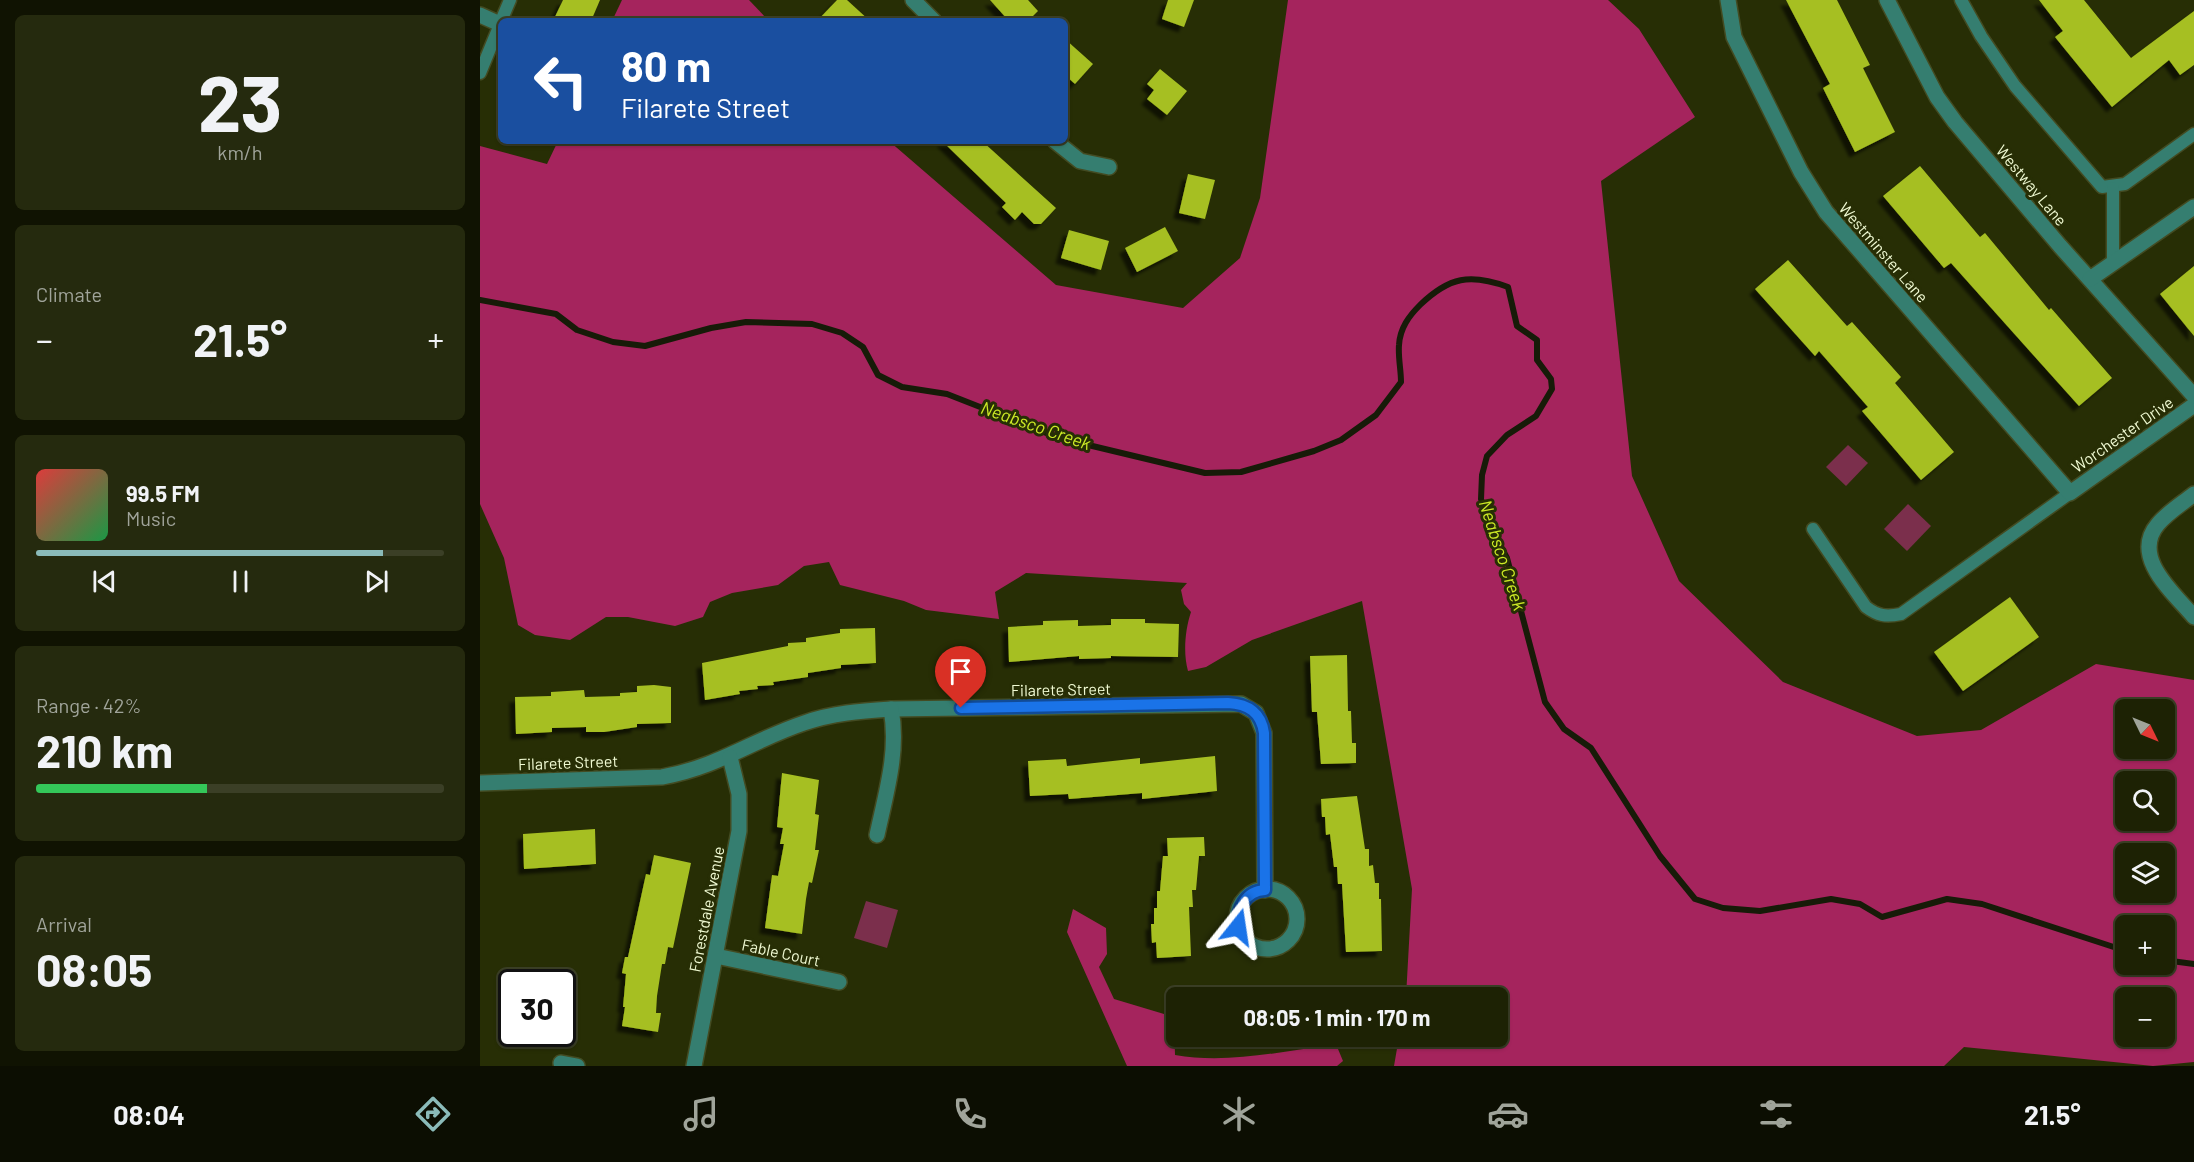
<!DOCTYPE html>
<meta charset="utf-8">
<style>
body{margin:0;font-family:Barlow,sans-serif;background:#252a0e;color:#f1f3f6;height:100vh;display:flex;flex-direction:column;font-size:22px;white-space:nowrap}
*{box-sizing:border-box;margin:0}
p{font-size:20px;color:#a0a49a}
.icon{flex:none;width:33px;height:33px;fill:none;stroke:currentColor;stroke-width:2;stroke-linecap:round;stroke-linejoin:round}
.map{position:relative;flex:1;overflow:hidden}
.panel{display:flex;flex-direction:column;gap:15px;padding:15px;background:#101302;width:480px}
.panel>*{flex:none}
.guide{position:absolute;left:18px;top:18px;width:570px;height:126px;border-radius:9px;box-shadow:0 2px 4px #0004,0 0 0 2px #3b3f26;background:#1a4fa0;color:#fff;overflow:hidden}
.needle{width:39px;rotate:133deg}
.controls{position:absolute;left:1635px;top:699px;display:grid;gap:12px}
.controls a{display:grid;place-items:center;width:60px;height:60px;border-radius:9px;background:#1d2204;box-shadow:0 2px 4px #0004,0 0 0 2px #3b3f26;font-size:30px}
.speed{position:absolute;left:18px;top:969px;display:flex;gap:12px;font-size:30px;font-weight:700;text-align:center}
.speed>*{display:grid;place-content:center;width:78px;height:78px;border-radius:50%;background:#1d2204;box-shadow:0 2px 4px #0004,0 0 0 2px #3b3f26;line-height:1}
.speed .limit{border:3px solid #111;border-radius:9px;background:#fff;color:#111}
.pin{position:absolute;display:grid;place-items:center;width:51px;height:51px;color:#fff;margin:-62px -26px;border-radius:50% 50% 50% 0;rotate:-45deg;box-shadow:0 0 6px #0007}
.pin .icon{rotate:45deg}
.me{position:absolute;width:66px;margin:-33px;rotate:15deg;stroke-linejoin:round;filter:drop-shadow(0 0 4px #0008)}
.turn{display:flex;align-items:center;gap:21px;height:126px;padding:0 24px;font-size:27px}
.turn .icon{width:78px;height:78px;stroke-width:2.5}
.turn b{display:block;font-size:42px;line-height:51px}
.big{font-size:45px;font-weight:700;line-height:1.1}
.panel .widget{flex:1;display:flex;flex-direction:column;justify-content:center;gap:9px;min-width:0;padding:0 21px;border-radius:9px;background:#252a0e}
.panel .dial{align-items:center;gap:0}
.dial b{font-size:78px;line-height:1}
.song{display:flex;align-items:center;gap:18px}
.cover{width:72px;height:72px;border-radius:9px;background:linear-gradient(135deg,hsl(0 70% 55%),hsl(140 70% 35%))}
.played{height:6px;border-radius:3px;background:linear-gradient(90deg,#8bbbb9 85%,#3b3f26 85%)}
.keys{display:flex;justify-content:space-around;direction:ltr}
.heat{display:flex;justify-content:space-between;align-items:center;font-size:33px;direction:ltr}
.charge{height:9px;border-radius:4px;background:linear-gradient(90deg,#34c759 42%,#3b3f26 0)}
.trip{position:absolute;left:686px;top:987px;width:342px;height:60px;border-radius:9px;background:#1d2204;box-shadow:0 2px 4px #0004,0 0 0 2px #3b3f26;font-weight:700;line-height:60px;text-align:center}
.menu{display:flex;height:96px;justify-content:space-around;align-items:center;background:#0c0e02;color:#a0a49a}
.menu .icon{width:42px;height:42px}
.menu .selected{color:#8bbbb9}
.menu b{font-size:27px;color:#f1f3f6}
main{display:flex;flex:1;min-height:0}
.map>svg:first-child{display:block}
.green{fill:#7b2f4c}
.forest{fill:#a5245d;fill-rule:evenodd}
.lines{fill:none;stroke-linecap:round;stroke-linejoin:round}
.stream{stroke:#171b08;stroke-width:6}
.building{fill:#a6bf22;filter:url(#shadow)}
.lane-casing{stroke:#434b22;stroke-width:15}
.street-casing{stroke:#434b22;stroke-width:18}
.lane{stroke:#357e70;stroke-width:12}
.street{stroke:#357e70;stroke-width:15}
.route-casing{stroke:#114b97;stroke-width:15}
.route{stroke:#1a73e8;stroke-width:10}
.labels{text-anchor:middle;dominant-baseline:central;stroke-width:6;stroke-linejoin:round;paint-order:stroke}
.street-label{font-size:16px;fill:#f0fad3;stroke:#272e05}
.water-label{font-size:18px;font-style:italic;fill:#ccea26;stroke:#272e05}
</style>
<main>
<section class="panel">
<div class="widget dial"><b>23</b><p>km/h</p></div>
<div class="widget"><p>Climate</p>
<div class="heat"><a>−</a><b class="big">21.5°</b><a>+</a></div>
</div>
<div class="widget">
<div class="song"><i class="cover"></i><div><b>99.5 FM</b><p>Music</p></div></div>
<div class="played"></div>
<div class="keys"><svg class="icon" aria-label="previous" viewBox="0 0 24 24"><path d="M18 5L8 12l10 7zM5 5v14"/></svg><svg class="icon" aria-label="pause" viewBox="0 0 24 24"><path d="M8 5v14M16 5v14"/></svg><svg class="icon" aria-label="next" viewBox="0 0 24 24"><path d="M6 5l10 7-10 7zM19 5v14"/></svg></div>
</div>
<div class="widget"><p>Range · 42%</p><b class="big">210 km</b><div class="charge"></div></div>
<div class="widget"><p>Arrival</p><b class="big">08:05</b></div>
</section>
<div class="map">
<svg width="1714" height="1066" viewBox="0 0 1714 1066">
<defs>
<filter id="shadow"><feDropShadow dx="-5.5" dy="5.5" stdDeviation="1.5" flood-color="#0009"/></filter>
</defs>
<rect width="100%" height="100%" fill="#272e05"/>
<g class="green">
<polygon points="1368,445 1388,463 1366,486 1346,467"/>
<polygon points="1428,504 1451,526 1427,551 1404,529"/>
<polygon points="386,901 418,910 407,948 374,938"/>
</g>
<g class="forest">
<polygon points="142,0 269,0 289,21 132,21"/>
<path d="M808,0H1128L1159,29L1215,117L1121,181L1152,476L1199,581L1303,682L1437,736L1501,730L1616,664L1714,680V1062L1673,1066L1484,1047L1464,1066H914L919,1037L1017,1036V998L926,997L932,889L882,601L772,640L726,667L708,671C703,653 705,630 711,612L704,604L701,590L707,583L546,573L515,592L519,619L446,610L424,601L360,585L349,562L324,566L298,585L252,593L230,602L223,617L195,626L148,617H126L90,640L55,635L38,625L24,558L0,504V146L67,164L78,141H409L576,285L703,308L760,258L780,198ZM1646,710H1684V748H1646ZM1646,782H1684V820H1646ZM1646,854H1684V892H1646ZM1646,926H1684V964H1646ZM1646,998H1684V1036H1646Z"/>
<path d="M593,909L626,928L627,954L619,967L634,999L694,1017L695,1055C746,1064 799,1052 850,1045L858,1049L863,1061L857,1066H647L587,932Z"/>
</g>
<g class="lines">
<g class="stream">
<path d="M0,300L76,314L97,330L133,342L165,346L231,328L266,322L332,324L362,333L383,347L398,375L422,387L467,394L579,438L725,473L761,472L834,451L861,440L896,415L921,382C921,370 918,357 919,345C920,328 929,316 940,305C969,277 990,273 1028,287L1037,326L1057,340V360L1071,379L1072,389L1056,416L1027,435L1007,456L1002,475L1001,499L1008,523L1027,558L1065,702L1084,729L1111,748L1180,856L1215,899L1243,908L1280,911L1351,899L1380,904L1402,917L1467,899L1502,904L1646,951"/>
<polyline points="1684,960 1714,964"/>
</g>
</g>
<g class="building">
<polygon points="83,0 120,0 111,21 73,21"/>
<polygon points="357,0 367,0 390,21 337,21"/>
<polygon points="510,0 548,0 558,11 548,21 529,21"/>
<polygon points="688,0 714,0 704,27 682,19"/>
<polygon points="1306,0 1357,0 1390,65 1383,68 1415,132 1375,152 1343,88 1350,84"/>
<polygon points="1559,0 1604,0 1651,58 1714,11 1714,65 1700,75 1689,60 1632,107 1575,37 1583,31"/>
<polygon points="585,39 613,64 595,84 585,75"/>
<polygon points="680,69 707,91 687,115 667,99 674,90 667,84"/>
<polygon points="462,141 502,141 576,208 561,224 554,224 542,212 535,220 522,207 526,203"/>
<polygon points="1440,166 1500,237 1505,233 1569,310 1571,308 1632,378 1599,406 1471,263 1464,268 1403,196"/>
<polygon points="708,174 735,180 725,219 699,213"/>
<polygon points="685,227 698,251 657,272 645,248"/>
<polygon points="589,230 629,241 621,270 581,258"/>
<polygon points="1308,260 1367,326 1372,322 1421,377 1415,383 1474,452 1441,480 1382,411 1388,407 1339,351 1335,356 1275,289"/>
<polygon points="1714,266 1714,336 1680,294"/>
<polygon points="1530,597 1559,637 1483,691 1454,652"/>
<polygon points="631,619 665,619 665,623 699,624 698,657 631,656 631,658 599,659 599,656 529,662 528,627 563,625 563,621 598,620 598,626 631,625"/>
<polygon points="395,628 396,663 361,665 361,668 328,673 328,677 293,682 294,685 277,686 278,689 259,691 260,694 225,700 222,663 308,646 308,643 326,642 326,638 360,633 360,629"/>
<polygon points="867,655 868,711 871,711 872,743 876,743 876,763 841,764 837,712 832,712 830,656"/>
<polygon points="174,685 191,687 191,723 157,724 157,727 124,732 106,732 106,727 72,728 72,732 36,734 35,697 71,696 71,692 104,690 105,697 140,696 140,693 157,692 157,686"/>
<polygon points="735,756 737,791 662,799 662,793 589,799 588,794 550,796 548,761 586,759 587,766 660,758 660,764"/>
<polygon points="302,773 339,780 335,814 339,815 335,850 339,850 332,883 329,882 326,899 322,934 285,928 292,875 298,876 304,844 300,844 303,828 297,827"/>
<polygon points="877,796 885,849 889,849 889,866 893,865 895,883 899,883 899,899 901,899 902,951 866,952 862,884 858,884 857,867 854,867 850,834 846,835 845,817 842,817 841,799"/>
<polygon points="115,829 116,864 44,869 43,834"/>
<polygon points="724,837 725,856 719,856 716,890 712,890 713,907 709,907 711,956 677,958 676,942 672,943 671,924 674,924 674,908 677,908 677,891 680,891 683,856 688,856 687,838"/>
<polygon points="174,855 211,863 193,948 188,947 185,964 182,964 177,996 176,1013 181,1013 178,1032 142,1026 145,1007 143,1007 146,974 142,973 145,957 148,957 166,874 170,875"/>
</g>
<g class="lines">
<defs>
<g id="lane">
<polyline points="1481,0 1501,36 1535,86 1622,187 1645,184 1714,134"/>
<polyline points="21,21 30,0"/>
<polyline points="0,73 21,22"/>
<polyline points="1633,264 1633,188"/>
<path d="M1333,529L1386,607C1398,616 1406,617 1421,614L1590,493"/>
</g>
<g id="street">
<polyline points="433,0 454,21"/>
<polyline points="1248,0 1254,37 1321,172 1346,212 1590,493 1714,405"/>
<polyline points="1407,0 1457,97 1475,122 1580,246 1714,396"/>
<polyline points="0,15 20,24"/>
<polyline points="575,141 600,161 629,167"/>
<polyline points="1610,279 1714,207"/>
<path d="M1714,494C1703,503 1688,512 1678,524C1650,557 1694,593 1714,617"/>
<path d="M0,783L182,777C238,767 273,740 324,723C352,713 381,711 411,709L761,704L776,713L784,733L785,890"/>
<path d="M397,835C406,793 419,751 411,709"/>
<circle cx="787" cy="919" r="30"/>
<polyline points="236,956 359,982"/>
<polyline points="81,1063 97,1066"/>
<polyline points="214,1066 259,831 259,794 250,757"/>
</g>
</defs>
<use href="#lane" class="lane-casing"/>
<use href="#street" class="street-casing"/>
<use href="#lane" class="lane"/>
<use href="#street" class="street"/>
</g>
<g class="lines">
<defs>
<path id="route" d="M481,708L748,703C768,704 781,712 784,733L785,890C765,891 757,909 758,927"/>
</defs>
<use href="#route" class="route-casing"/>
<use href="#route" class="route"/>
</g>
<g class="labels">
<g class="street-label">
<text transform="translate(1552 185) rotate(50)">Westway Lane</text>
<text transform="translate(1404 252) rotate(49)">Westminster Lane</text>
<text transform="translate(1642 434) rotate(-35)">Worchester Drive</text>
<text transform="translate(581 689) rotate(-1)">Filarete Street</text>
<text transform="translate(88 762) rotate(-2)">Filarete Street</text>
<text transform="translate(226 909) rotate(-79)">Forestdale Avenue</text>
<text transform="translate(301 952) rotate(12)">Fable Court</text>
</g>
<g class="water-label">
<text transform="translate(556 425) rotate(19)">Neabsco Creek</text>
<text transform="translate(1023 555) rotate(72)">Neabsco Creek</text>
</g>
</g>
</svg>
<div class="controls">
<a><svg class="needle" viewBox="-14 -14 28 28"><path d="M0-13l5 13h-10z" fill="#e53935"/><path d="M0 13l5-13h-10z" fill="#a0a49a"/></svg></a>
<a><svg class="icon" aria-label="search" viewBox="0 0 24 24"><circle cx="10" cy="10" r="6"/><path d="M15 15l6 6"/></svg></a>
<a><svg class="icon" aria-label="layers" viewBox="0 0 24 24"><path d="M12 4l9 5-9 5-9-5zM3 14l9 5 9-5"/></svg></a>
<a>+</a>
<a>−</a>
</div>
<div class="speed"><div class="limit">30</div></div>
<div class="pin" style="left:481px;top:708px;background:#d93025"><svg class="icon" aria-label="arrive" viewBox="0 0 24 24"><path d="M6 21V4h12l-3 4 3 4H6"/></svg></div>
<svg class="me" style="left:758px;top:927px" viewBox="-20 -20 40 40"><path d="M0-17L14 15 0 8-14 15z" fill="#1a73e8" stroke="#fff" stroke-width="4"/></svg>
<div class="trip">08:05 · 1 min · 170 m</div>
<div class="guide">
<div class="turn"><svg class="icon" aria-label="left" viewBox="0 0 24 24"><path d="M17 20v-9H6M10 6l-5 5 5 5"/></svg><div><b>80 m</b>Filarete Street</div></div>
</div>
</div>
</main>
<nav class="menu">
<b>08:04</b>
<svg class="icon selected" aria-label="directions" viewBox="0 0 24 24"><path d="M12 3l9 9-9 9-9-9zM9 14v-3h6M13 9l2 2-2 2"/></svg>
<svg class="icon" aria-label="music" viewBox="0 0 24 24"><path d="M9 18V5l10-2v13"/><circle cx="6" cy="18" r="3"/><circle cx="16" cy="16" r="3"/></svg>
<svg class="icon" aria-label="phone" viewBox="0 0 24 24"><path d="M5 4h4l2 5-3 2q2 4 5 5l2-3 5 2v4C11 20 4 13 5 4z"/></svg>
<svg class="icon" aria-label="climate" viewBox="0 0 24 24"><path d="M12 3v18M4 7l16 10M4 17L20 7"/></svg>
<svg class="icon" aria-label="car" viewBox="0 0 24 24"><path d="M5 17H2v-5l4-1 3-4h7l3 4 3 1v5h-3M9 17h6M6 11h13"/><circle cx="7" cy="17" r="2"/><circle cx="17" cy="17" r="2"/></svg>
<svg class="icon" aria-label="filters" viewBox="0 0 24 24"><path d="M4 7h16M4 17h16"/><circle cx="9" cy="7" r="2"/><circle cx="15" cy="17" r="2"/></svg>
<b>21.5°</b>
</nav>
